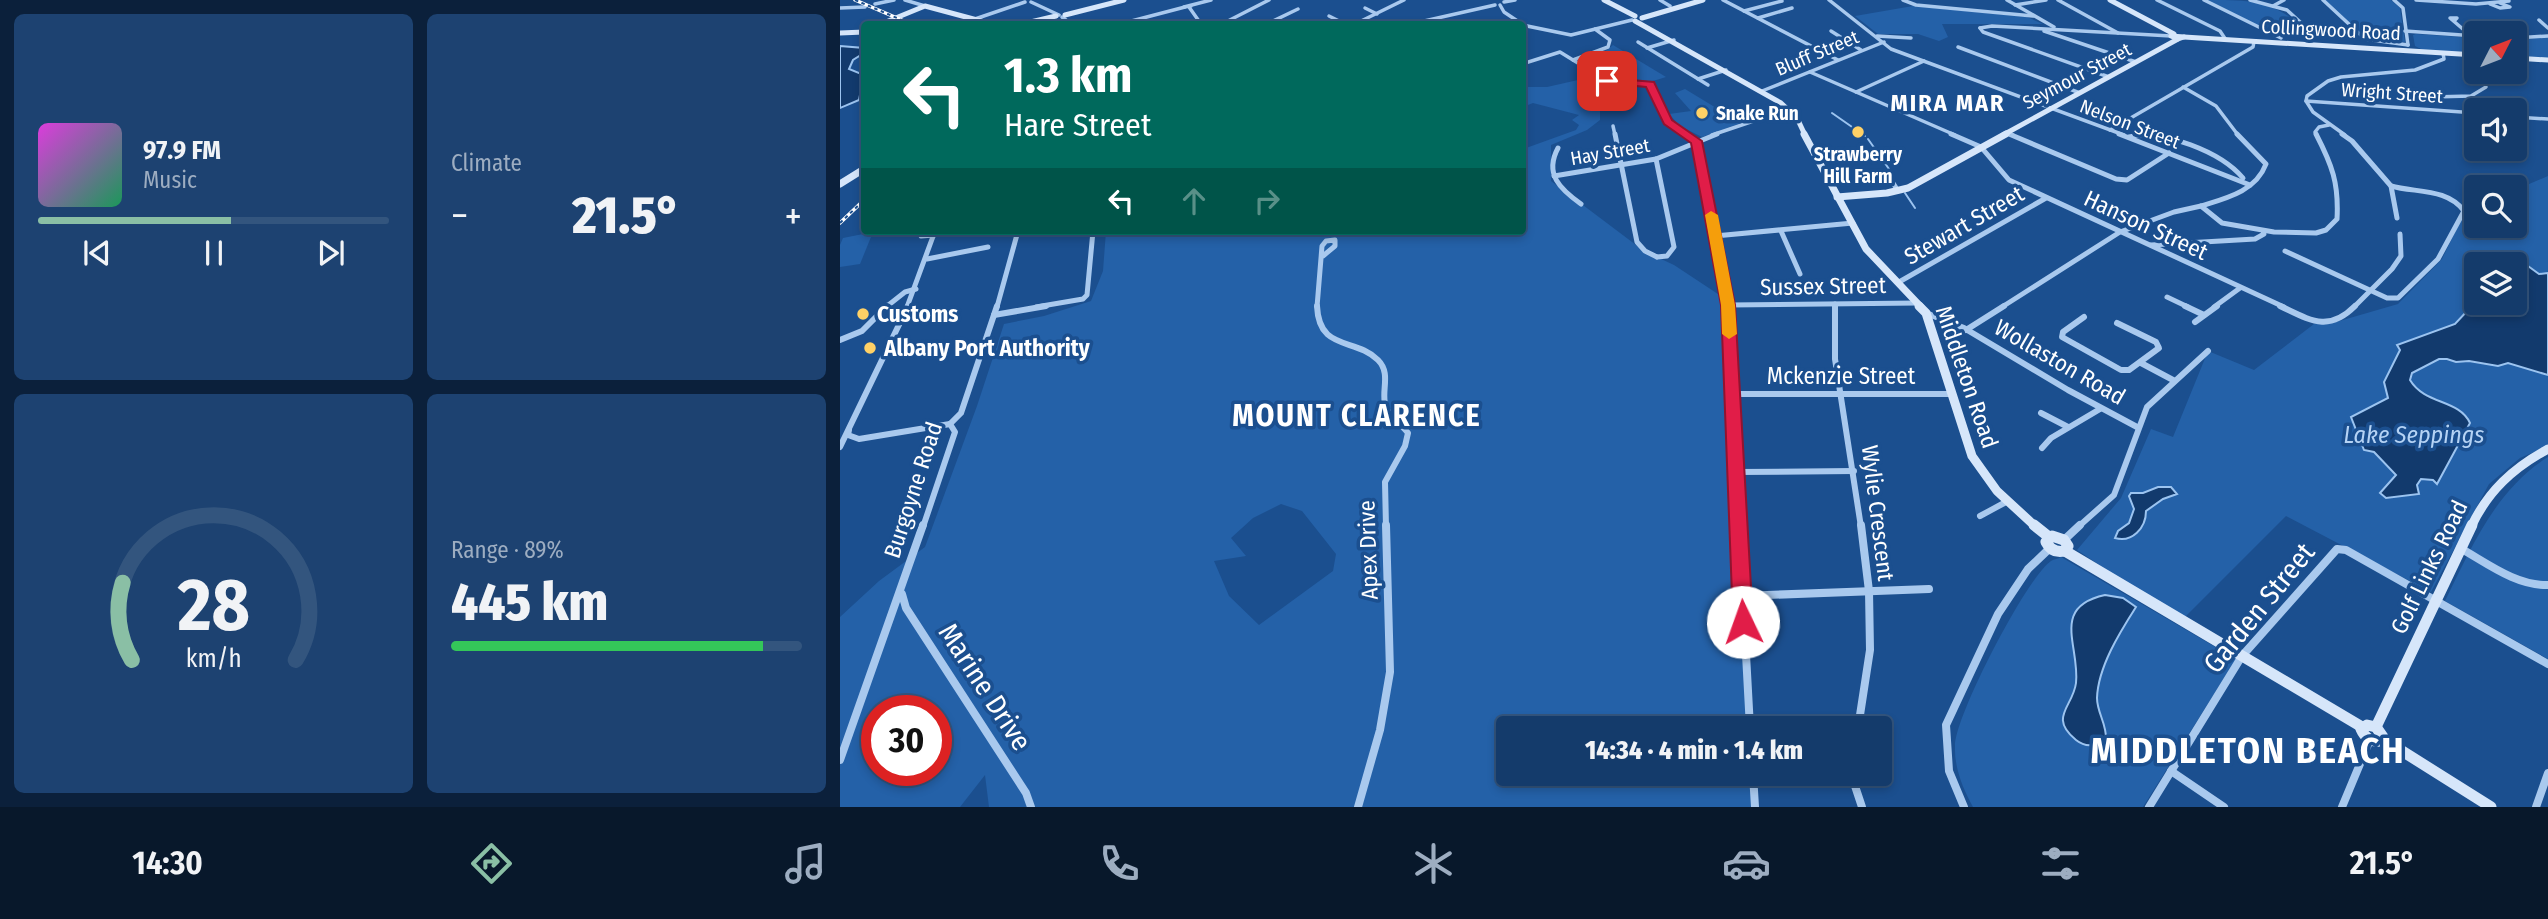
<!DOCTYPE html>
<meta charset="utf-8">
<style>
body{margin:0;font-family:"Fira Sans Condensed",sans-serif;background:#1d4271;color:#f1f3f6;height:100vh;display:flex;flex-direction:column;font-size:26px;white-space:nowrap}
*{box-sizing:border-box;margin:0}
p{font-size:23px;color:#9dadc1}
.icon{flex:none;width:38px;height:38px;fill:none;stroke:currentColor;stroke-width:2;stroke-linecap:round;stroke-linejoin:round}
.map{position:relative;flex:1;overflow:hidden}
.panel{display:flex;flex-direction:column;gap:14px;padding:14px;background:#0b203b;width:840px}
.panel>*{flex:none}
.banner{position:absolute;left:21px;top:21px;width:665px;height:214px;border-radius:7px;box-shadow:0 4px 10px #0003,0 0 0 2px #33557e;background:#00695c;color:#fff;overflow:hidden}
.needle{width:46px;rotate:48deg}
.fabs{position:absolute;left:1624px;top:21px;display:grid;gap:14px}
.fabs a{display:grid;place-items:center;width:63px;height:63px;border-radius:7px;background:#143b6b;box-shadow:0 4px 10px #0003,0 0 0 2px #33557e;font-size:35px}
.speed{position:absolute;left:21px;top:695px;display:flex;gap:14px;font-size:35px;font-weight:700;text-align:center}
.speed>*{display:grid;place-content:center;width:91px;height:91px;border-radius:50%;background:#143b6b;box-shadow:0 4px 10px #0003,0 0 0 2px #33557e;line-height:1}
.speed .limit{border:10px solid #d22;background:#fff;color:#111}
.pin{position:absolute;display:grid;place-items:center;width:60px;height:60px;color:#fff;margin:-30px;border-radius:14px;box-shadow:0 4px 10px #0006}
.me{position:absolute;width:77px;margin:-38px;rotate:357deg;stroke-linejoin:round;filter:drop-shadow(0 0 5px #0008)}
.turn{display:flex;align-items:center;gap:24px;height:147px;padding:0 28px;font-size:32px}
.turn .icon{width:91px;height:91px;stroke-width:2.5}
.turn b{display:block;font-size:49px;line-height:60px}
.lanes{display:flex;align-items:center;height:66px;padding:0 28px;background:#0003;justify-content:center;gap:35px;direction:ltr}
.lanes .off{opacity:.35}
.big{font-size:52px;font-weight:800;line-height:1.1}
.panel .widget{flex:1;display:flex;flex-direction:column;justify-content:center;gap:10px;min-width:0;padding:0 24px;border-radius:10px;background:#1d4271}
.panel .dial{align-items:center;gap:0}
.dial svg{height:182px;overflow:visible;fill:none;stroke:#33557e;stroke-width:7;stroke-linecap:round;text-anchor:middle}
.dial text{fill:#f1f3f6;stroke:none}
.song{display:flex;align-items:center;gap:21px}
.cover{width:84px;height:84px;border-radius:10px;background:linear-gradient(135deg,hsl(300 70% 55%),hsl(150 70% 35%))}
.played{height:7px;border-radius:4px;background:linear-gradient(90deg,#8abfa5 55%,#33557e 55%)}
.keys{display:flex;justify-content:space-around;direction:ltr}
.heat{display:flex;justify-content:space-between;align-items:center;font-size:38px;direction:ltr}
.charge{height:10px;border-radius:5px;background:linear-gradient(90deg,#34c759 89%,#33557e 0)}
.panel .tiles{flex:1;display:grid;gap:14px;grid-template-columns:repeat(2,1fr)}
.trip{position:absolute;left:656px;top:716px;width:396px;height:70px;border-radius:7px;background:#143b6b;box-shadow:0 4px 10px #0003,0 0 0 2px #33557e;font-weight:800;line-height:70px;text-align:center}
.tab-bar{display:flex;height:112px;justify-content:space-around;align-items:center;background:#08182b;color:#9dadc1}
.tab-bar .icon{width:49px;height:49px}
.tab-bar .selected{color:#8abfa5}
.tab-bar b{font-size:32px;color:#f1f3f6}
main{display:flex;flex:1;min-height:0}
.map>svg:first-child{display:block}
.green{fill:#2461a8;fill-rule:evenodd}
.water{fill:#123a6d;stroke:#9cc4f0;stroke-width:2}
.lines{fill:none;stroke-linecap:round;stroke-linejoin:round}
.stream{stroke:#9cc4f0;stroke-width:2}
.street-far3{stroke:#a9c9ee;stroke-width:3.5}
.street-far2{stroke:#a9c9ee;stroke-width:5}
.street-far1{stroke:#a9c9ee;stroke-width:6}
.street{stroke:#a9c9ee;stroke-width:8}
.secondary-far3{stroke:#d6e6fa;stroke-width:5}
.secondary-far2{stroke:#d6e6fa;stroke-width:7}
.secondary-far1{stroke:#d6e6fa;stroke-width:9}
.secondary{stroke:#d6e6fa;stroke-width:11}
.rail-casing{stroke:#fff;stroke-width:3.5}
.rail{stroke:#1b4f8f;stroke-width:2;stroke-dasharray:3.5;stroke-linecap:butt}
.route{fill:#e11d48;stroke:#92132f;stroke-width:2}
.slow{fill:#f59e0b}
.poi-dot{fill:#ffd166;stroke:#1b4f8f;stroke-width:2.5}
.labels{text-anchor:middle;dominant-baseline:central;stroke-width:7;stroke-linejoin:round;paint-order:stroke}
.far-street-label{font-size:19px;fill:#fff;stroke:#1b4f8f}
.far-poi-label{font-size:19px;font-weight:bold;fill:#fff;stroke:#1b4f8f;text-anchor:start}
.street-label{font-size:23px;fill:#fff;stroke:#1b4f8f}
.poi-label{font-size:23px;font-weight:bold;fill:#fff;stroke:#1b4f8f;text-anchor:start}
.far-district-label{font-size:24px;font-weight:bold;letter-spacing:2px;fill:#fff;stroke:#1b4f8f}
.water-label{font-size:24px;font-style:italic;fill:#b5d3f5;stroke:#1b4f8f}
.near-street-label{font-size:28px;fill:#fff;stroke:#1b4f8f}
.district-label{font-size:30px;font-weight:bold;letter-spacing:2px;fill:#fff;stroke:#1b4f8f}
.near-district-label{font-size:37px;font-weight:bold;letter-spacing:2px;fill:#fff;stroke:#1b4f8f}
</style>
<main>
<section class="panel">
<div class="tiles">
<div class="widget">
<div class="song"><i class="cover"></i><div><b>97.9 FM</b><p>Music</p></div></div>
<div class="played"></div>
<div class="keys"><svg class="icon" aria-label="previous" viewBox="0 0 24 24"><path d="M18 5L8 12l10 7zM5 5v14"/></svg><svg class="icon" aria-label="pause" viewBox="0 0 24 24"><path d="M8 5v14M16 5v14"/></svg><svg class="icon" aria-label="next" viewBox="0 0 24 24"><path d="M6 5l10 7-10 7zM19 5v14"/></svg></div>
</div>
<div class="widget"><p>Climate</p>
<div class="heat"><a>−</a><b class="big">21.5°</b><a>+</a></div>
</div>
<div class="widget dial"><svg viewBox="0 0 100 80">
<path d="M14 69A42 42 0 1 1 86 69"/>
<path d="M14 69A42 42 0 0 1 10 35" stroke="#8abfa5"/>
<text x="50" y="56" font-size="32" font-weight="700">28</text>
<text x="50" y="72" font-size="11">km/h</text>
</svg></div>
<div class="widget"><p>Range · 89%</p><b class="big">445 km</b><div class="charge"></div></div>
</div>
</section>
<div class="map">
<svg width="1708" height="807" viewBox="0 0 1708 807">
<rect width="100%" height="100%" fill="#1b4f8f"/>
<g class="green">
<path d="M1366,0C1411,0 1434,0 1467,31C1443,46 1390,11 1366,0Z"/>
<polygon points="1484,0 1551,0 1560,8 1565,42 1526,38"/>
<polygon points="1073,6 1187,17 1203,24 1102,24 1108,37 1099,41 1078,34 1038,34 1015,16"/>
<polygon points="1576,34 1636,38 1636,54 1585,51 1575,46 1573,35"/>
<polygon points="1708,37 1708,58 1675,56 1675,39"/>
<path d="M773,45L826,77C791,90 765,80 736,60L767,50Z"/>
<path d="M738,80L751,82L760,87V120L747,130L711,145V181L804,251L834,265L887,300L893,471L911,728H668V774H913L915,807H149L145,775L120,807H0V617L39,581L85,547L137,406L164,324L204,316L251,301L263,271L266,231H682L683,149L736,130L739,125L732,120L739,115L693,103L683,107V87H707ZM441,504L462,511L496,554L493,571L419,625L389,596L374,561L406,556L391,538L413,518ZM37,710H96V770H37Z"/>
<polygon points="845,89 901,123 862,137 840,126 829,114 851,111 835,93"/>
<path d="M1708,176V446L1680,458L1649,484L1591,592L1446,516L1342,620L1237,550L1281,498L1311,429L1333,437L1368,351L1414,370L1474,324L1496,322L1558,304L1602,259L1625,212L1636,207V226H1675V190ZM1636,264H1675V303H1636Z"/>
<polygon points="33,232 20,264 0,267 0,245 3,238"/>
<path d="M1708,457V659L1605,601C1631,548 1656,489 1708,457Z"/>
<path d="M1221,557L1396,659L1303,807H1133C1123,789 1114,767 1115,746C1115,716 1187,577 1211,561C1214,559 1218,559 1221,557Z"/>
</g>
<g class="water">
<polygon points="0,46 24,48 24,53 13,60 9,69 24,75 19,100 0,108"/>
<path d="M1688,266L1699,274L1708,273V375L1668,363L1658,366L1629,361L1616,362L1607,359H1599L1572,373L1570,380C1585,405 1619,399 1630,423L1597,484L1593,480L1581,479L1577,485L1579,494L1546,498L1540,493L1556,475L1534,452L1524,450L1511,417L1548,398L1544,382L1560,350L1557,345L1615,324L1629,309V300L1636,297V303H1675V277Z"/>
<path d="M1318,487H1331L1337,494L1323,499L1306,511C1306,528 1292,543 1275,538L1278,531L1289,523L1294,509L1289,496L1291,493H1303Z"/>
<path d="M1265,595L1283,598L1296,607C1280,632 1258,667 1257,698C1257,713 1267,724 1266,740C1255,746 1246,748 1236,740C1208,717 1233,707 1236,683C1240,646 1210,607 1265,595Z"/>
</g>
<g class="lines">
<g class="stream">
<polyline points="992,113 1025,136"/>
<polyline points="1028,139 1049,169"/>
<polyline points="1065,193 1075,208"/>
</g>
<g class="street-far3">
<polyline points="65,0 85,6"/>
<polyline points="820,0 830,6"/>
<polyline points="883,0 998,60"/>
<polyline points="989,0 1051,49 1284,135"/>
<polyline points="1063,0 1076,5 1193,16"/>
<polyline points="1167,0 1214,27"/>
<polyline points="1218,0 1278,33"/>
<polyline points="1317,0 1380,31 1386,40"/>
<polyline points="1364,0 1441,38"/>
<polyline points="1410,0 1447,10 1470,31 1464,35 1439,35"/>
<polyline points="1483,0 1525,39 1568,45"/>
<polyline points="1554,0 1563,8 1568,45"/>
<polyline points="1576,0 1636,4 1669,1"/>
<polyline points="191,2 219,15"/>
<polyline points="664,2 675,0"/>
<polyline points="35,4 54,0"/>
<polyline points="1650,4 1660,8 1670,7 1660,3"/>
<polyline points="660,5 664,12 682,24"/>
<polyline points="1175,5 1206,0"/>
<polyline points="351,6 344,7 371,0"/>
<polyline points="1433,6 1444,0"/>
<polyline points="349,7 361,24"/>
<polyline points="0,8 25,7"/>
<polyline points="525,8 537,14"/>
<polyline points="904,11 942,1"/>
<polyline points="489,16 505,24"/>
<polyline points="222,17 231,24"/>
<polyline points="918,18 952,8"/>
<polyline points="135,19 185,2"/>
<polyline points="1699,20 1708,28"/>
<polyline points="1614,21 1617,18 1610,18 1631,36"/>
<polyline points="1659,21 1671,33"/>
<polyline points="280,24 345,7"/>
<polyline points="382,24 429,0"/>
<polyline points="427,24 458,9"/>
<polyline points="515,24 564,0"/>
<polyline points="571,24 655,5"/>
<polyline points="682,25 731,35 792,20"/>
<polyline points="1140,28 1152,26 1331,36"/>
<polyline points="1140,28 1143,32 1269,77"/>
<polyline points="991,31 1021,50"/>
<polyline points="1204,31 1296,62"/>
<polyline points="1565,31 1636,36"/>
<polyline points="1037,36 1071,38"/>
<polyline points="1675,38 1708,36"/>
<polyline points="798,42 868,85"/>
<polyline points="1118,47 1240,93"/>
<polyline points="807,48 834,40"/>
<polyline points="733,60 768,47 770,40 755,29"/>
<polyline points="682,64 720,52 767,81 810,84 828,121 848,135"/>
<polyline points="970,72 1115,135"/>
<polyline points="858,79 886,70"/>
<polyline points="1343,87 1376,106 1398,135"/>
<polyline points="922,91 1044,42"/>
<polyline points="1016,92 1084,61"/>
<polyline points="1537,95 1553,98 1631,96 1646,87"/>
<polyline points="1466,101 1636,113"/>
<polyline points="1675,117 1708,119"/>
<polyline points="773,126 775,135"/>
<polyline points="1270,130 1413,47 1414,42"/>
<polyline points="1167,133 1173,135"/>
<polyline points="872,135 949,109"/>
<polyline points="1296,135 1306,135"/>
<polyline points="1477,135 1475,132 1479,127 1489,125"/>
<polyline points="1505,135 1473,112 1466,101 1467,96 1488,81 1501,77 1575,70 1604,59 1603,53"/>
</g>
<g class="street-far2">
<polyline points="775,134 797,242 805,251 817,257"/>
<polyline points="846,134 856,141 888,307"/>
<polyline points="1111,134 1141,147 1169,180 1444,307"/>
<polyline points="1169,134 1276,179 1287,180 1329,153"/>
<polyline points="1279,134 1410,185"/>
<path d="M1397,134L1426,164C1416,191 1387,198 1361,206L1382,223L1434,232L1476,233L1486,230L1497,219C1499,183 1492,165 1476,134"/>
<polyline points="1502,134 1512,141 1551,186 1557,218"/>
<path d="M1289,137C1323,129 1381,152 1403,178"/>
<path d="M718,148C704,174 720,189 741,204"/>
<polyline points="816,159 834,247 827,256 817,257"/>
<polyline points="1046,172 1058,191"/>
<polyline points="714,176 816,159 877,134"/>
<polyline points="79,231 81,236 94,235"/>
<polyline points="941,231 960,274"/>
<polyline points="875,236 1013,223"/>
<polyline points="1311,245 1415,239 1424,234 1423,231"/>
<path d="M1445,251L1547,298H1558L1598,259L1624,211C1607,188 1576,193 1551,186"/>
<polyline points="87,259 148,247"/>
<polyline points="1059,282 1206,198"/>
<polyline points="1327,297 1348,307"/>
<polyline points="995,304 995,307"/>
<polyline points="888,305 1078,303"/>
<polyline points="46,307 65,292 76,289"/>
<polyline points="67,307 95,231"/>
<polyline points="157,307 178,231"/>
<polyline points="196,307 243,299 247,295 253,231"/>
<polyline points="477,307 482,246 486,241 495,240 495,246 483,256"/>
<polyline points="1162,307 1280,232 1334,212 1361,206"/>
<polyline points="1374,307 1400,288"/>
<polyline points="1514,307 1552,269 1561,256 1560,234"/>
</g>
<g class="street-far1">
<path d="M477,306C479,352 515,337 538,360C552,374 540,392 546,408C551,418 561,424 568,433L565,446L545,482L546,527"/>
<polyline points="888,306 900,527"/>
<polyline points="995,306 995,359 1021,527"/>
<polyline points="1345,306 1364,315"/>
<path d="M1440,306C1470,320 1488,333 1515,306"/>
<polyline points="1086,313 1124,328 1228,390 1297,427"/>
<polyline points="154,315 206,306"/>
<polyline points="1244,317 1223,332 1222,337 1281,370 1289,370 1319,348 1316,342 1277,323"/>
<polyline points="1355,322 1377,306"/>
<polyline points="1126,330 1164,306"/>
<polyline points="0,340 22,331 47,306"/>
<polyline points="1301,363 1333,380"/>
<polyline points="892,394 1111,394"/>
<polyline points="1201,413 1228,427"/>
<polyline points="110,424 121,413 157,306"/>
<polyline points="9,430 8,435 19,439 110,424"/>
<polyline points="0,447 68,306"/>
<polyline points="1202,448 1211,438 1260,409"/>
<polyline points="896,472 1014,471"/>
<polyline points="1140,516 1166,502"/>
<polyline points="83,527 115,432 110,424"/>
<polyline points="1238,527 1274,495 1307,407 1368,351"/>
</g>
<g class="street">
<polyline points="899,525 910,728"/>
<polyline points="1224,540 1240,525"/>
<path d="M1620,548C1647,563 1676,586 1708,585"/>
<polyline points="62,594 66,608 186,793 191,807"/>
<polyline points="901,596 1089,589"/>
<polyline points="1018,728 1030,650 1029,591 1021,525"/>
<polyline points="0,760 83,525"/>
<polyline points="1331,771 1384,807"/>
<polyline points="913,774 915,807"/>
<polyline points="1011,774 1022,807"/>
<polyline points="518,807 540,730 550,672 546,525"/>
<polyline points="1124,807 1109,771 1106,725 1158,614 1188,569 1210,548"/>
<polyline points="1309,807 1402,656 1497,549 1506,550 1708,664"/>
<polyline points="1502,807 1530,740"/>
<polyline points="1696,807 1708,773"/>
</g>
<g class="secondary-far3">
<polyline points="764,0 795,16"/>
<polyline points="1270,0 1334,34"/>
<polyline points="225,15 284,0"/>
<polyline points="802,18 863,0"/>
<polyline points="795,21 941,103 957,118 965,135"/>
<polyline points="41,24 85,6 152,24"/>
<polyline points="182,24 216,16"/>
<polyline points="0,33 24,32"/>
<polygon points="1331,36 1344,37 1338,39"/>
<polyline points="1344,37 1636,55"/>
<polyline points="1675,58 1708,60"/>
<polyline points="1163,135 1338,39"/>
</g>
<g class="secondary-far2">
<polyline points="964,134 1026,249 1081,307"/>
<polyline points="0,184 24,169"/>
<polyline points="997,197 1047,193 1068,188 1166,134"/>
</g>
<g class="secondary-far1">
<polyline points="1079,306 1086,313 1132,456 1157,491 1196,527"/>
<path d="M1631,527C1648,491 1673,468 1708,449"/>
</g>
<g class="secondary">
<polyline points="1194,525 1209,537"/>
<path d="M1212,536L1224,540L1228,546L1225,551C1216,553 1210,550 1206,542Z"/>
<polyline points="1225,551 1522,727"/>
<path d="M1527,725L1536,727L1543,737L1541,741C1531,742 1525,738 1521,729Z"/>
<polyline points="1536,727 1632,525"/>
<polyline points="1543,739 1651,807"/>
</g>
<defs>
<g id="rail">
<polyline points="15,0 71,24"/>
<polyline points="0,223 24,200"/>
</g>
</defs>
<use href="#rail" class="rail-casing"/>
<use href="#rail" class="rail"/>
</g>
<polygon class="route" points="767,78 814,82 832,120 862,141 895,305 913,622 910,628 903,631 896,628 893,622 881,305 851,143 824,124 806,87 764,83 762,81"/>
<polygon class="slow" points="871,211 878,215 895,305 897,334 889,339 882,334 881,305 865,215"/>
<g class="poi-dot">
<circle cx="862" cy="113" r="7"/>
<circle cx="1018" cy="132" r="7"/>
<circle cx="23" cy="314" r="7"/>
<circle cx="30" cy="348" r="7"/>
</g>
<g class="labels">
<g class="far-street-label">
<text transform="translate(1491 30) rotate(3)">Collingwood Road</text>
<text transform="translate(977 53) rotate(-23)">Bluff Street</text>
<text transform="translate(1237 76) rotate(-28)">Seymour Street</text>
<text transform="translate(1552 93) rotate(4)">Wright Street</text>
<text transform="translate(1290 124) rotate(21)">Nelson Street</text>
<text transform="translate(770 152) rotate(-10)">Hay Street</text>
</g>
<g class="far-poi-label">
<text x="876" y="113">Snake Run</text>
<text x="1018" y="154" text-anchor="middle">Strawberry<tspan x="1018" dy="22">Hill Farm</tspan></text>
</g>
<g class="street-label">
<text transform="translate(1124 225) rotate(-30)">Stewart Street</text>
<text transform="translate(1306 225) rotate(25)">Hanson Street</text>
<text transform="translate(983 286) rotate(-1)">Sussex Street</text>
<text transform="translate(1220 362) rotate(30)">Wollaston Road</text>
<text x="1001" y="376">Mckenzie Street</text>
<text transform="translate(1127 377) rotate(71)">Middleton Road</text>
<text transform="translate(73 490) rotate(-72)">Burgoyne Road</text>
<text transform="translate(1038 513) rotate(83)">Wylie Crescent</text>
<text transform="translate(528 550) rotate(-92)">Apex Drive</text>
<text transform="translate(1589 567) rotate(-64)">Golf Links Road</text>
</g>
<g class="poi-label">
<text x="37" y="314">Customs</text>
<text x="44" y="348">Albany Port Authority</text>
</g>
<g class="far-district-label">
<text x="1108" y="103">MIRA MAR</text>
</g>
<g class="water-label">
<text x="1574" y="435">Lake Seppings</text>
</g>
<g class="near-street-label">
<text transform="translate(1419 608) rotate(-51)">Garden Street</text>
<text transform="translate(145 687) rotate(57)">Marine Drive</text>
</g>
<g class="district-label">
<text x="517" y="416">MOUNT CLARENCE</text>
</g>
<g class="near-district-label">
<text x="1408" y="750">MIDDLETON BEACH</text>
</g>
</g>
</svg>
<div class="fabs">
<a><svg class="needle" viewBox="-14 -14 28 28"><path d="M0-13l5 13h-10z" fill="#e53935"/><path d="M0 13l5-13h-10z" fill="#9dadc1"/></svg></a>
<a><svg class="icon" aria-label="sound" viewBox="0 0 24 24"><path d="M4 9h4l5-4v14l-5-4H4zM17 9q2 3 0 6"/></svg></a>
<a><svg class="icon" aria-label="search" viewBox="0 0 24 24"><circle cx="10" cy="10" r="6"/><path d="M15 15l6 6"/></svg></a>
<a><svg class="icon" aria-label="layers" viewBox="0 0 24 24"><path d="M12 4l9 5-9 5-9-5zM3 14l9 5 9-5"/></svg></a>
</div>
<div class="speed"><div class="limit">30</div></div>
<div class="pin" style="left:767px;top:81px;background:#d93025"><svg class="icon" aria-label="arrive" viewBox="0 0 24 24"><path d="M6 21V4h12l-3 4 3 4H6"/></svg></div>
<svg class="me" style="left:903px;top:622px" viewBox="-20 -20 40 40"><circle r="19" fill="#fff"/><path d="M0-13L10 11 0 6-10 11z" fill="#e11d48"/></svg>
<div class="trip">14:34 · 4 min · 1.4 km</div>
<div class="banner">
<div class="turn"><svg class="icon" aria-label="left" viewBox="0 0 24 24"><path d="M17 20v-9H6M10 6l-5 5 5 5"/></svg><div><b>1.3 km</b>Hare Street</div></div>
<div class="lanes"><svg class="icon" aria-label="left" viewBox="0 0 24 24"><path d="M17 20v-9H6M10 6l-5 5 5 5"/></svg><svg class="icon off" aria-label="ahead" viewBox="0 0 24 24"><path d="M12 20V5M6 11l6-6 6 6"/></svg><svg class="icon off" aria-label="right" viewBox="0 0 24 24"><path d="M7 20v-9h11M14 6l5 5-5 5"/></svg></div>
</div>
</div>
</main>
<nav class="tab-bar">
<b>14:30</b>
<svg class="icon selected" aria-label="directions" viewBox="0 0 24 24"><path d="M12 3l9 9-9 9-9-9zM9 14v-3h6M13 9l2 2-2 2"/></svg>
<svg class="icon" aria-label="music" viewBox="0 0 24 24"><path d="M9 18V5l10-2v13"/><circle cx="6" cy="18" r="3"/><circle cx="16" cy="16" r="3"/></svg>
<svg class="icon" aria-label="phone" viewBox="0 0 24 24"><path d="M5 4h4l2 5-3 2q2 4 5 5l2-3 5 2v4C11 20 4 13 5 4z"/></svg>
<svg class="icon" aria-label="climate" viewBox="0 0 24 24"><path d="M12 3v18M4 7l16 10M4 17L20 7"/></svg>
<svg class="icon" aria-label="car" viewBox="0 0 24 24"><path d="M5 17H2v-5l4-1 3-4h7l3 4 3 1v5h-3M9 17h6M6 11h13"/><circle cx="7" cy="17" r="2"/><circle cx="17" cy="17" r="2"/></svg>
<svg class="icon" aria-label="filters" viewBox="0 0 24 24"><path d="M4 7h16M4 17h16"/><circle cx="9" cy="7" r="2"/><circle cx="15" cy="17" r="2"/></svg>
<b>21.5°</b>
</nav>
